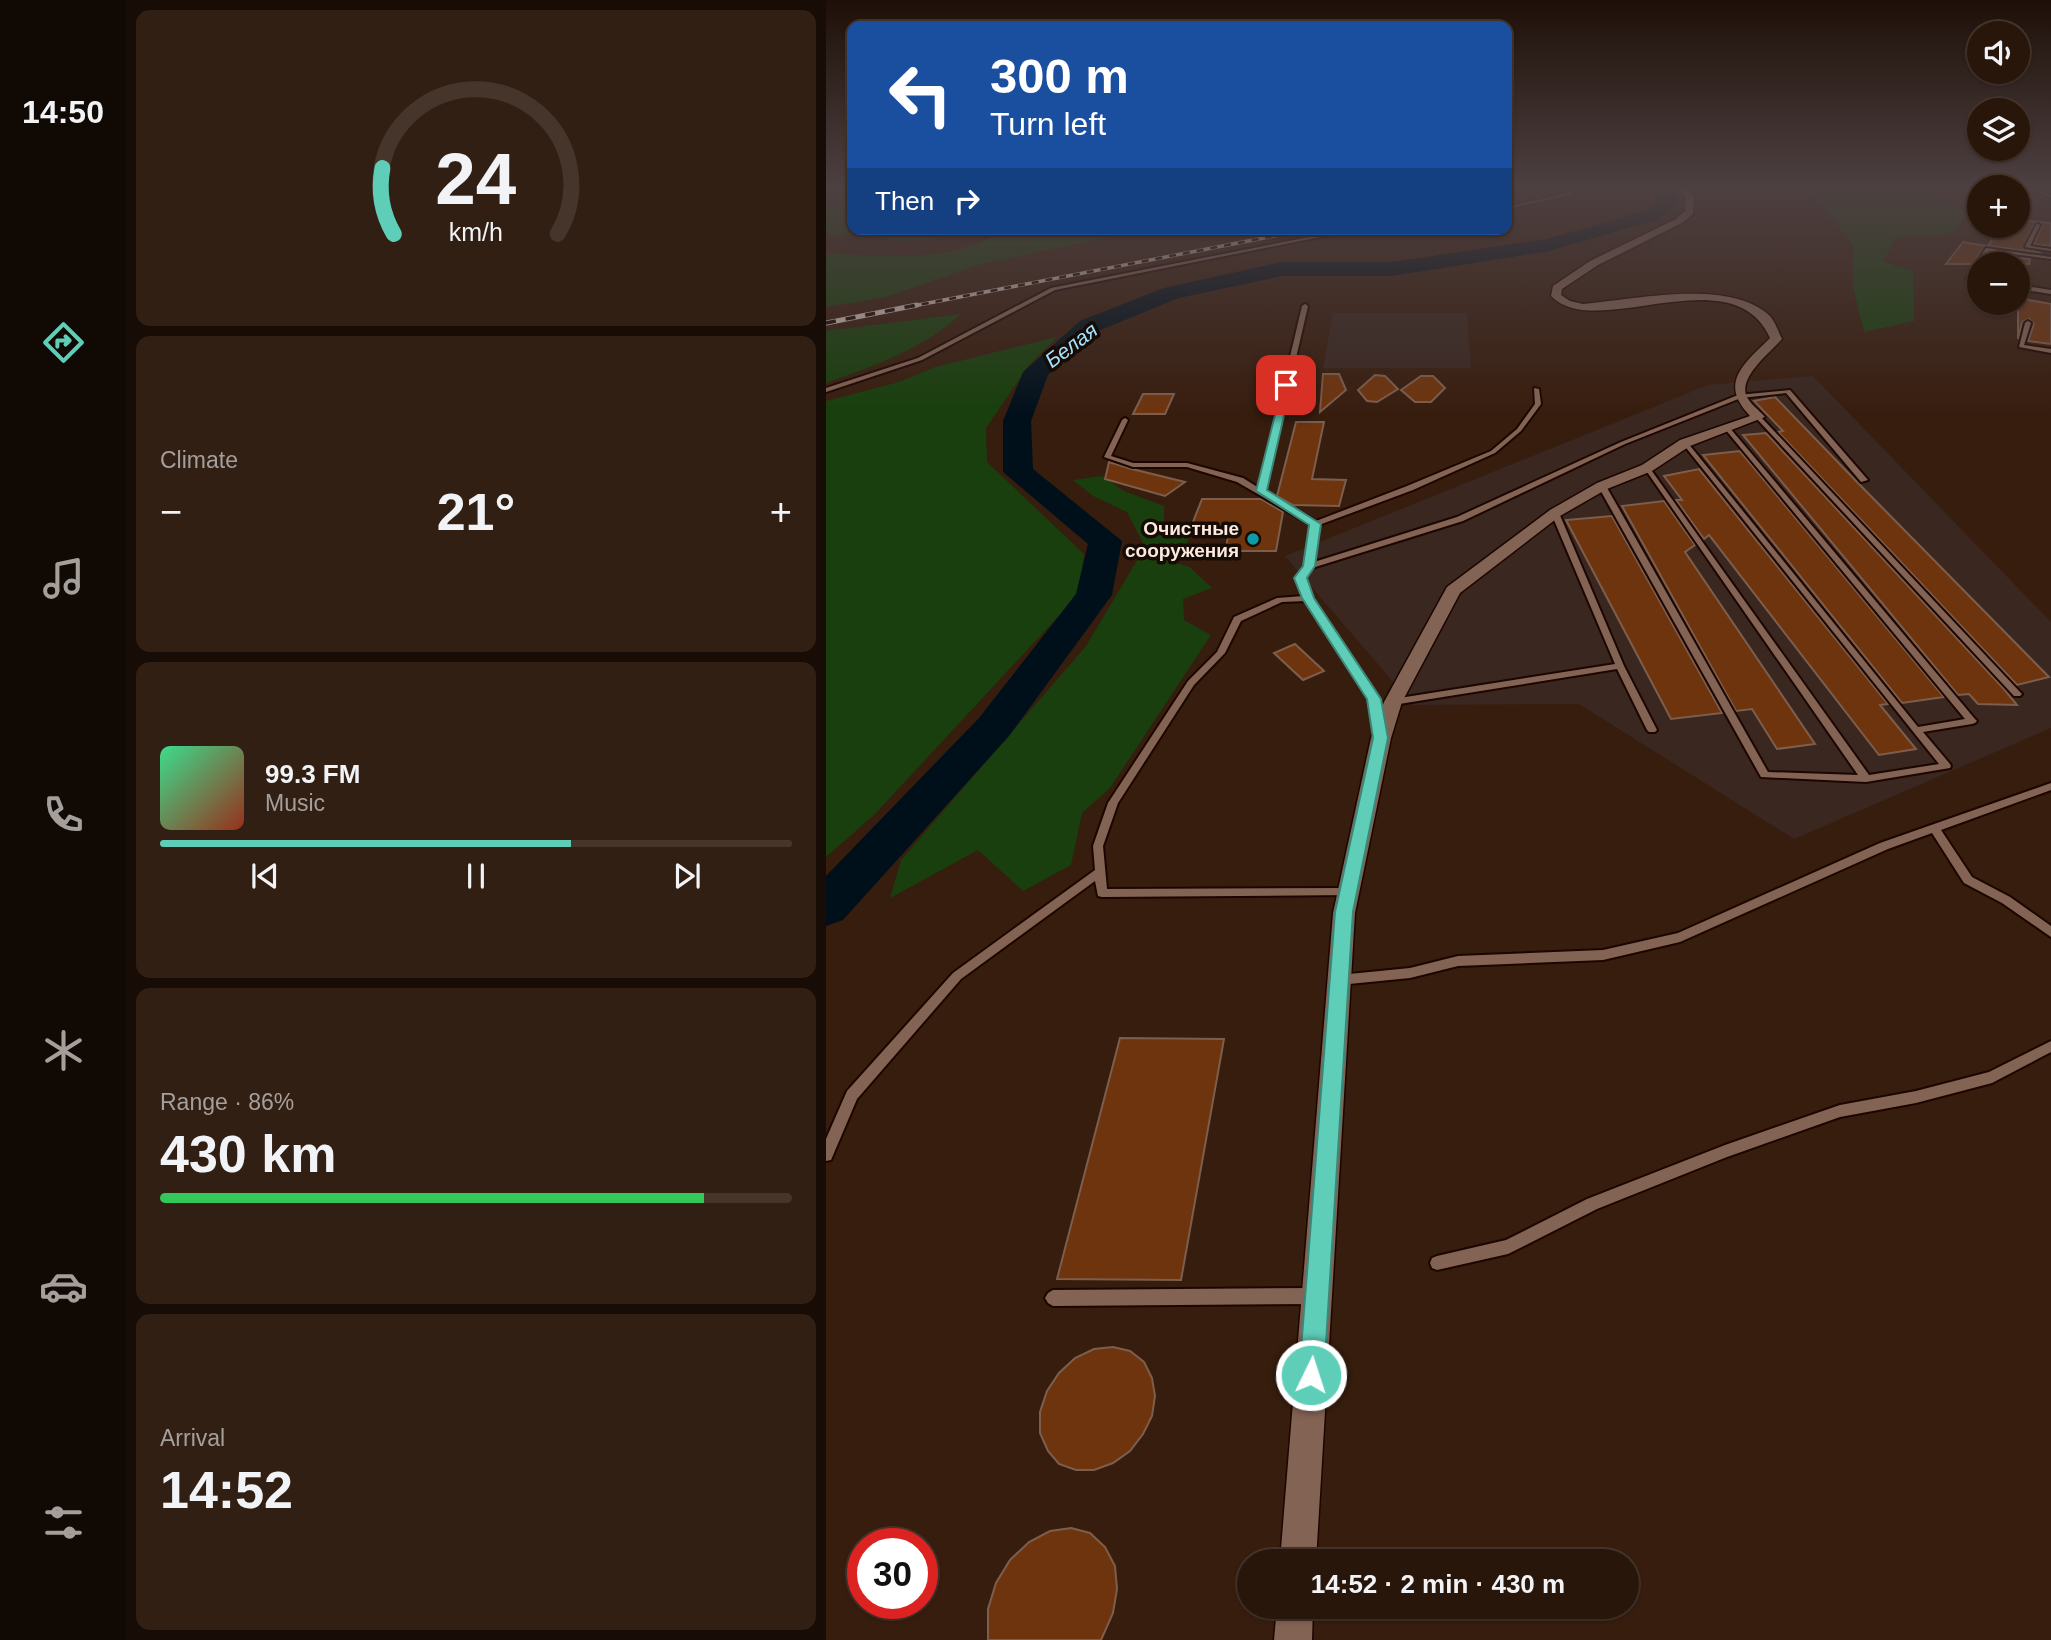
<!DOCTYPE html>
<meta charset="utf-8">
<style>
body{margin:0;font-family:Arial,sans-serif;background:#311f13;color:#f1f3f6;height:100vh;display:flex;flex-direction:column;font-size:26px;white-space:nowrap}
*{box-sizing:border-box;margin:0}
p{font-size:23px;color:#a59f9c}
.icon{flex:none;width:38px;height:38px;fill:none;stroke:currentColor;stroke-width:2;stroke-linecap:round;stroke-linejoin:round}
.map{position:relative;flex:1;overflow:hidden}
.side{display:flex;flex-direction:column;gap:10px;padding:10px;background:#170c06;width:700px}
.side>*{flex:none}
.banner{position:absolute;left:21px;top:21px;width:665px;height:214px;border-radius:14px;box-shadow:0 2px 5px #0004,0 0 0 2px #45352b;background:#1a4fa0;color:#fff;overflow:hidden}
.controls{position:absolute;left:1141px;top:21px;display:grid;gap:14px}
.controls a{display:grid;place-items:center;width:63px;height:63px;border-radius:50%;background:#29160a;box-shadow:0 2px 5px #0004,0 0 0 2px #45352b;font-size:35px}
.speed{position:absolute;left:21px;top:1528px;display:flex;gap:14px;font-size:35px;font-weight:700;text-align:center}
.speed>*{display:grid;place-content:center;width:91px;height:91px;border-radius:50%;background:#29160a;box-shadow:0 2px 5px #0004,0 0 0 2px #45352b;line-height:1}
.speed .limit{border:10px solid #d22;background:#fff;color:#111}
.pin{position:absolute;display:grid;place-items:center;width:60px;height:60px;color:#fff;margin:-30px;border-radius:14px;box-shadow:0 4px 10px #0006}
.me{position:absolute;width:77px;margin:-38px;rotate:4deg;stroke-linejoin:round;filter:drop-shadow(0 0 5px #0008)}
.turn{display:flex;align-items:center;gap:24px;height:147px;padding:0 28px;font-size:32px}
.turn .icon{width:91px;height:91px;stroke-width:2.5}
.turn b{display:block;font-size:49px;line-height:60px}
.then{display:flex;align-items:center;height:66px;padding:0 28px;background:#0003;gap:14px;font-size:26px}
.big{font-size:52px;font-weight:700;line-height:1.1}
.side .card{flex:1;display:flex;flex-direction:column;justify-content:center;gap:10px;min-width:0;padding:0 24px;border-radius:14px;background:#311f13}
.side .dial{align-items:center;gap:0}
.dial svg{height:182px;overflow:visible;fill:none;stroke:#45352b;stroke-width:7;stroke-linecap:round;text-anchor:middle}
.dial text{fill:#f1f3f6;stroke:none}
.song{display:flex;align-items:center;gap:21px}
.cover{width:84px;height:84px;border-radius:10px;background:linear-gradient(135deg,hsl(150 70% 55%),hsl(10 70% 35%))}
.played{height:7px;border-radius:4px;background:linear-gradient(90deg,#5eceb8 65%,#45352b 65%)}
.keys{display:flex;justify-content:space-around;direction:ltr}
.heat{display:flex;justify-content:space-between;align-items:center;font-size:38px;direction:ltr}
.charge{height:10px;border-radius:5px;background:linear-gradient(90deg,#34c759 86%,#45352b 0)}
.trip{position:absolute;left:411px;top:1549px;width:402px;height:70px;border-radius:35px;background:#29160a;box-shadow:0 2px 5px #0004,0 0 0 2px #45352b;font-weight:700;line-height:70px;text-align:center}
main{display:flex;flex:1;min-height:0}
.tab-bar{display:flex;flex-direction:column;width:126px;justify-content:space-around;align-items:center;background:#100904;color:#a59f9c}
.tab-bar .icon{width:49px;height:49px}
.tab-bar .on{color:#5eceb8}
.tab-bar b{font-size:32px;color:#f1f3f6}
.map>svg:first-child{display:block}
.industrial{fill:#392720}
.green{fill:#183f0d}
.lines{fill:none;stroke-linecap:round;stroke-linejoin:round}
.river{fill:#00101b;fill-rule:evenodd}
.building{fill:#6e340e;stroke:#7d5e4d;stroke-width:2}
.lane-casing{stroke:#1d0600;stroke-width:4}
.street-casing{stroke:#1d0600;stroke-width:3}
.lane{fill:#836353;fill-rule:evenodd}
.street{fill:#836353;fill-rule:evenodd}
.rail-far1-casing{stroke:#d3beb4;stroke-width:3.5}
.rail-casing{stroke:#d3beb4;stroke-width:5}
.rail-far1{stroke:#160b05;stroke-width:2.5;stroke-dasharray:7;stroke-linecap:butt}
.rail{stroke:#160b05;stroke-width:3.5;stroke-dasharray:10;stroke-linecap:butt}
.route{fill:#5eceb8;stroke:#3d8678;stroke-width:2}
.culture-dot{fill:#0f9aa8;stroke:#160b05;stroke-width:2.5}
.labels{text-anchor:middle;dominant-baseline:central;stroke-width:7;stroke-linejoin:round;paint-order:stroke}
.far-poi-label{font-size:19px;font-weight:bold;fill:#fce9e0;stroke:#160b05;text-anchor:end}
.far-water-label{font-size:21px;font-style:italic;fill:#a3e2ff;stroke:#160b05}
</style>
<main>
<nav class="tab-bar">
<b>14:50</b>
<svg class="icon on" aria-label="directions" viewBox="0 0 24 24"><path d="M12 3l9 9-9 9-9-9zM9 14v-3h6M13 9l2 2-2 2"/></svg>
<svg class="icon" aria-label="music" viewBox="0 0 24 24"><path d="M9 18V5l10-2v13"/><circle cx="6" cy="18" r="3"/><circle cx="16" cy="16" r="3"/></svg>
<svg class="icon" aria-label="phone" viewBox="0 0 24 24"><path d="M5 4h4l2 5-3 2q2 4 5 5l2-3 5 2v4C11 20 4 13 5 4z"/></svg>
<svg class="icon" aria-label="climate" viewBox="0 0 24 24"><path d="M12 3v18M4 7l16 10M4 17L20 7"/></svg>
<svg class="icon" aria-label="car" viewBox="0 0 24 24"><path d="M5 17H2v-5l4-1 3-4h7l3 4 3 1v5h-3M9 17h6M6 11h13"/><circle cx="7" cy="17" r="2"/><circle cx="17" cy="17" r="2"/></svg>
<svg class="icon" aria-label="filters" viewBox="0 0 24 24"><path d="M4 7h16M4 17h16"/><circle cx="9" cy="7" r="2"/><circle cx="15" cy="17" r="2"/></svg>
</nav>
<section class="side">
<div class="card dial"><svg viewBox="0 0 100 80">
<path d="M14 69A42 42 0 1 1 86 69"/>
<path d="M14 69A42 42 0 0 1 9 40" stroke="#5eceb8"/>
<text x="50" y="56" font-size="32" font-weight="700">24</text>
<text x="50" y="72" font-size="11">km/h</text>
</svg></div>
<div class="card"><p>Climate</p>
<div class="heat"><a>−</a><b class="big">21°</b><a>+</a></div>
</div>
<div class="card">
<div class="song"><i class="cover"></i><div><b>99.3 FM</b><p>Music</p></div></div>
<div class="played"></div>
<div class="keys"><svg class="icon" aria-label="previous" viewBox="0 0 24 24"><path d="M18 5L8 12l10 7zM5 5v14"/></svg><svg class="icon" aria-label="pause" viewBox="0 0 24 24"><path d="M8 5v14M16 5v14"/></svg><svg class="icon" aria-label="next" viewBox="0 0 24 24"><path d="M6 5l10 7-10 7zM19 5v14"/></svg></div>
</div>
<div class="card"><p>Range · 86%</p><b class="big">430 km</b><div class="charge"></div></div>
<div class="card"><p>Arrival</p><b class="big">14:52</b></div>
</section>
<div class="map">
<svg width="1225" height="1640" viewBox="0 0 1225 1640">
<rect width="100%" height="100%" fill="#371d0e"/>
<g class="industrial">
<polygon points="507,313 641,313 645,368 497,368"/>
<polygon points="987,376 1225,622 1225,728 968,839 753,704 587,705 459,556 882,385"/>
</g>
<g class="green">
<polygon points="0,185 26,185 8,194 26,194 26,229 139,229 104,240 72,241 36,234 0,236"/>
<polygon points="980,185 1028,185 1035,193 1080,185 1113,185 1115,200 1143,212 1125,234 1070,237 1057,262 1087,271 1088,321 1038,332 1027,286 1028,246"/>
<path d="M151,229H320L155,264L60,297L0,307V253C56,256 119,263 170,235L146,231Z"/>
<path d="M135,314C97,349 48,366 0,383V331Z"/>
<polygon points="231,337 203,365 160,428 161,462 258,554 253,594 49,814 0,857 0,401 73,382 109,367"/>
<polygon points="276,476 298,491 338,506 338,524 365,527 361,544 347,562 364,567 386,588 357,599 358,620 385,635 284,788 256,813 245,865 197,891 152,850 64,898 75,860 260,646 319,547 301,512 267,496 247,480"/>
</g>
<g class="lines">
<polygon class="river" points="823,185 844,185 852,202 833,219 723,251 566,276 456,276 353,298 272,331 222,375 205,421 207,469 296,541 286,595 183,736 17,920 0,926 0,876 153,718 250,594 262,544 177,472 177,421 197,372 254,321 338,288 456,262 566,262 721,239 819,211 832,201"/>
</g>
<g class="building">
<polygon points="1192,219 1213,222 1208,224 1197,248 1215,253 1162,246 1174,226 1192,226"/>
<polygon points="1213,222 1225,223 1225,246 1208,244 1216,226"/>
<polygon points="1137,242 1160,246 1146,264 1120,264"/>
<polygon points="1164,254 1204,259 1203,264 1157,264"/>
<polygon points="1192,298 1225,304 1225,344 1202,341 1208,324 1203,319 1196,322 1192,339"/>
<polygon points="497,374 513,374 520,390 494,412"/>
<polygon points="549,375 559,376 572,389 551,402 541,401 532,390"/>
<polygon points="595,376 607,376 619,388 605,402 589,402 575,390"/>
<polygon points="317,394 348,394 339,414 307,414"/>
<polygon points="949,397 1033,484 1223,677 1191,685 952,432 957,431 928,401"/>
<polygon points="470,422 498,422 486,479 520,480 513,506 467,505 451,496"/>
<polygon points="940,433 1178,689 1191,705 1152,704 1143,694 1132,695 917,435"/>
<polygon points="914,451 1118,697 1076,703 877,455"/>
<polygon points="283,462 306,469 359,482 339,496 279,479"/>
<polygon points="873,469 1062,704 1054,705 1090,749 1053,755 883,535 878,539 850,500 856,500 838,476"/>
<polygon points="376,499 435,499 457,512 450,551 399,551 404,528 365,527"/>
<polygon points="838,501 869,545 859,552 989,744 951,749 926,709 910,711 796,506"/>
<polygon points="786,516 896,713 845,719 740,520"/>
<polygon points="469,644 498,671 477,680 448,653"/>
<polygon points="294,1038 398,1039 355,1280 231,1279"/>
<polygon points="287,1347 304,1351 318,1362 326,1378 329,1396 326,1416 317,1434 304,1451 287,1463 268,1470 250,1470 233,1464 222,1451 214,1433 214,1412 221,1391 233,1373 249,1358 268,1349"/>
<polygon points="245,1528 264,1533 279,1547 289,1566 291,1589 287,1613 275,1640 162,1640 162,1609 170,1583 184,1560 203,1542 224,1531"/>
</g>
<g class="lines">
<defs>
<g id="lane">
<polygon points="746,185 750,185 751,190 745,195 681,209 681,207 742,193 747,190"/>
<polygon points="1188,185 1195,185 1225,195 1225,197"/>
<polygon points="1212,224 1214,225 1204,246 1225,249 1225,251 1199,247 1210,225"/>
<polygon points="524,229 534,229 229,290 96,360 0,392 0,388 92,358 225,288"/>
<polygon points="1160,248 1225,257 1225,259 1163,251 1145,277 1153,279 1153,281 1140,279"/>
<polygon points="1192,285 1225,290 1225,294 1192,289"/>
<polygon points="479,304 482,306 439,492 490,521 581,486 665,451 691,429 709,404 708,388 713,389 715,404 695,431 669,453 587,490 493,525 488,562 631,517 795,442 912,395 964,390 1042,480 1035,482 960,393 915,398 799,444 637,521 486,568 479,578 486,598 553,699 559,731 554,734 549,731 543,699 480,601 456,602 415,621 399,653 368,685 292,803 277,846 281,889 522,888 526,889 528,892 526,895 276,897 272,896 269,881 135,979 31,1099 5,1160 0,1161 0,1139 21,1091 127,973 269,870 267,846 282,803 362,681 391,652 408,617 451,598 477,596 471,578 479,566 485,525 411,482 361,467 307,467 278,457 296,420 299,418 302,420 285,456 307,463 361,463 417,478 433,488 476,306"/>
<polygon points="1202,321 1205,323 1198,345 1225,349 1225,353 1193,347 1199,323"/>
<polygon points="930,416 934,416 1194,692 1196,694 1194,696 1188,696 930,418"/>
<polygon points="899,427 903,427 1149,719 1151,721 1149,723 1146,724 1097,732 1124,764 1125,766 1124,768 1040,782 935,777 772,486 773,484 780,486 942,772 1032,775 819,469 819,467 823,467 1043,775 1113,764 857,444 857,442 861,442 1092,727 1139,719 899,429"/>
<polygon points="726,511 733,513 798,666 831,730 829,732 823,732 821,730 791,669 567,705 564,704 562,702 564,700 567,699 789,664 725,513"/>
<polygon points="1225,783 1225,790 1115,830 1146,877 1184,897 1225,926 1225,937 1176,903 1138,883 1106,833 1062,849 854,942 777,960 632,966 584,978 513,985 509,983 507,980 509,977 513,975 584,968 632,956 777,950 852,933 1054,843"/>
<polygon points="1225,1041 1225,1052 1166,1083 1090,1103 1014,1117 901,1157 771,1209 682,1254 611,1270 606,1268 604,1263 606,1258 611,1256 680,1240 761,1199 899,1145 1014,1105 1090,1091 1163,1072"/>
<polygon points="490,1288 495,1291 498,1296 495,1301 490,1304 227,1306 222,1303 219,1298 222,1293 227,1290"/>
</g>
<g id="street">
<path d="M848,185H857L868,196L867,214L856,223L772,265L736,289L735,295L744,301L757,304C808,300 901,278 943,315C949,321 952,331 956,339C945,352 914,375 920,395C923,403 933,410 939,417L864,446L826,471L781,489L734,516L634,593L576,702L565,738L529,913L490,1561H454L507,913L545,738L558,702L621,587L724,510L771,483L816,465L854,440L924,416C892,383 918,364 944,338C906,254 770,343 725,296L727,286L764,261L850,219L859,211L860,197Z"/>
<polygon points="451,1606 487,1606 486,1640 448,1640"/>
</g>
</defs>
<use href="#lane" class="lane-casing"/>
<use href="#street" class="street-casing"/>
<use href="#lane" class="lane"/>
<use href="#street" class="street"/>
<defs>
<polyline id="rail-far1" points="82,307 484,229"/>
<polyline id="rail" points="0,323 91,305"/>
</defs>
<use href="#rail-far1" class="rail-far1-casing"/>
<use href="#rail" class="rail-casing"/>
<use href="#rail-far1" class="rail-far1"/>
<use href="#rail" class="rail"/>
</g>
<linearGradient id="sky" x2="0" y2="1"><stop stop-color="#1e1008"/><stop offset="0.45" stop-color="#4d4041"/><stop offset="1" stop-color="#4d4041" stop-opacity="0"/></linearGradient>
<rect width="1225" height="415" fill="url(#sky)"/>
<polygon class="route" points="457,383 465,385 441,490 495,524 489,566 481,578 488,598 555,699 562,738 527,912 498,1375 494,1384 485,1387 477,1384 473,1375 509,912 547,738 541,699 476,598 468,578 477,566 483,525 430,491"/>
<circle class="culture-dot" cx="427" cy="539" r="7"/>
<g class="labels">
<g class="far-poi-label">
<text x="413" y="528">Очистные<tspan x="413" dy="22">сооружения</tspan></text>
</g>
<g class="far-water-label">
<text transform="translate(245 345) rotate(-37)">Белая</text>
</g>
</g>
</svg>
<div class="controls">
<a><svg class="icon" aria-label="sound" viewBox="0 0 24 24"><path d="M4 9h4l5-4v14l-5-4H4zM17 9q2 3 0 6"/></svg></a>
<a><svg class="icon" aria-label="layers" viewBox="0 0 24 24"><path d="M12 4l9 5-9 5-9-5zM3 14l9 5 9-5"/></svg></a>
<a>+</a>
<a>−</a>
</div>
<div class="speed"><div class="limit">30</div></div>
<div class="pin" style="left:460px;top:385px;background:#d93025"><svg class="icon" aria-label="arrive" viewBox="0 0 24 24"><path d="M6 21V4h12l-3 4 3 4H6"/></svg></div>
<svg class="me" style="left:485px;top:1375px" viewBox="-20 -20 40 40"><circle r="17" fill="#5eceb8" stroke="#fff" stroke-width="3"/><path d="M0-11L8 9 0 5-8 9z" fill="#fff"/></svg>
<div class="trip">14:52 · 2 min · 430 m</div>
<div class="banner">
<div class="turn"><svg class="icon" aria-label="left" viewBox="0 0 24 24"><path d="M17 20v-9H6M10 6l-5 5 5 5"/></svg><div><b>300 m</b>Turn left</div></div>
<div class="then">Then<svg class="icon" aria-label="right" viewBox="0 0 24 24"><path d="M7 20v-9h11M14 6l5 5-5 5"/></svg></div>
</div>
</div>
</main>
